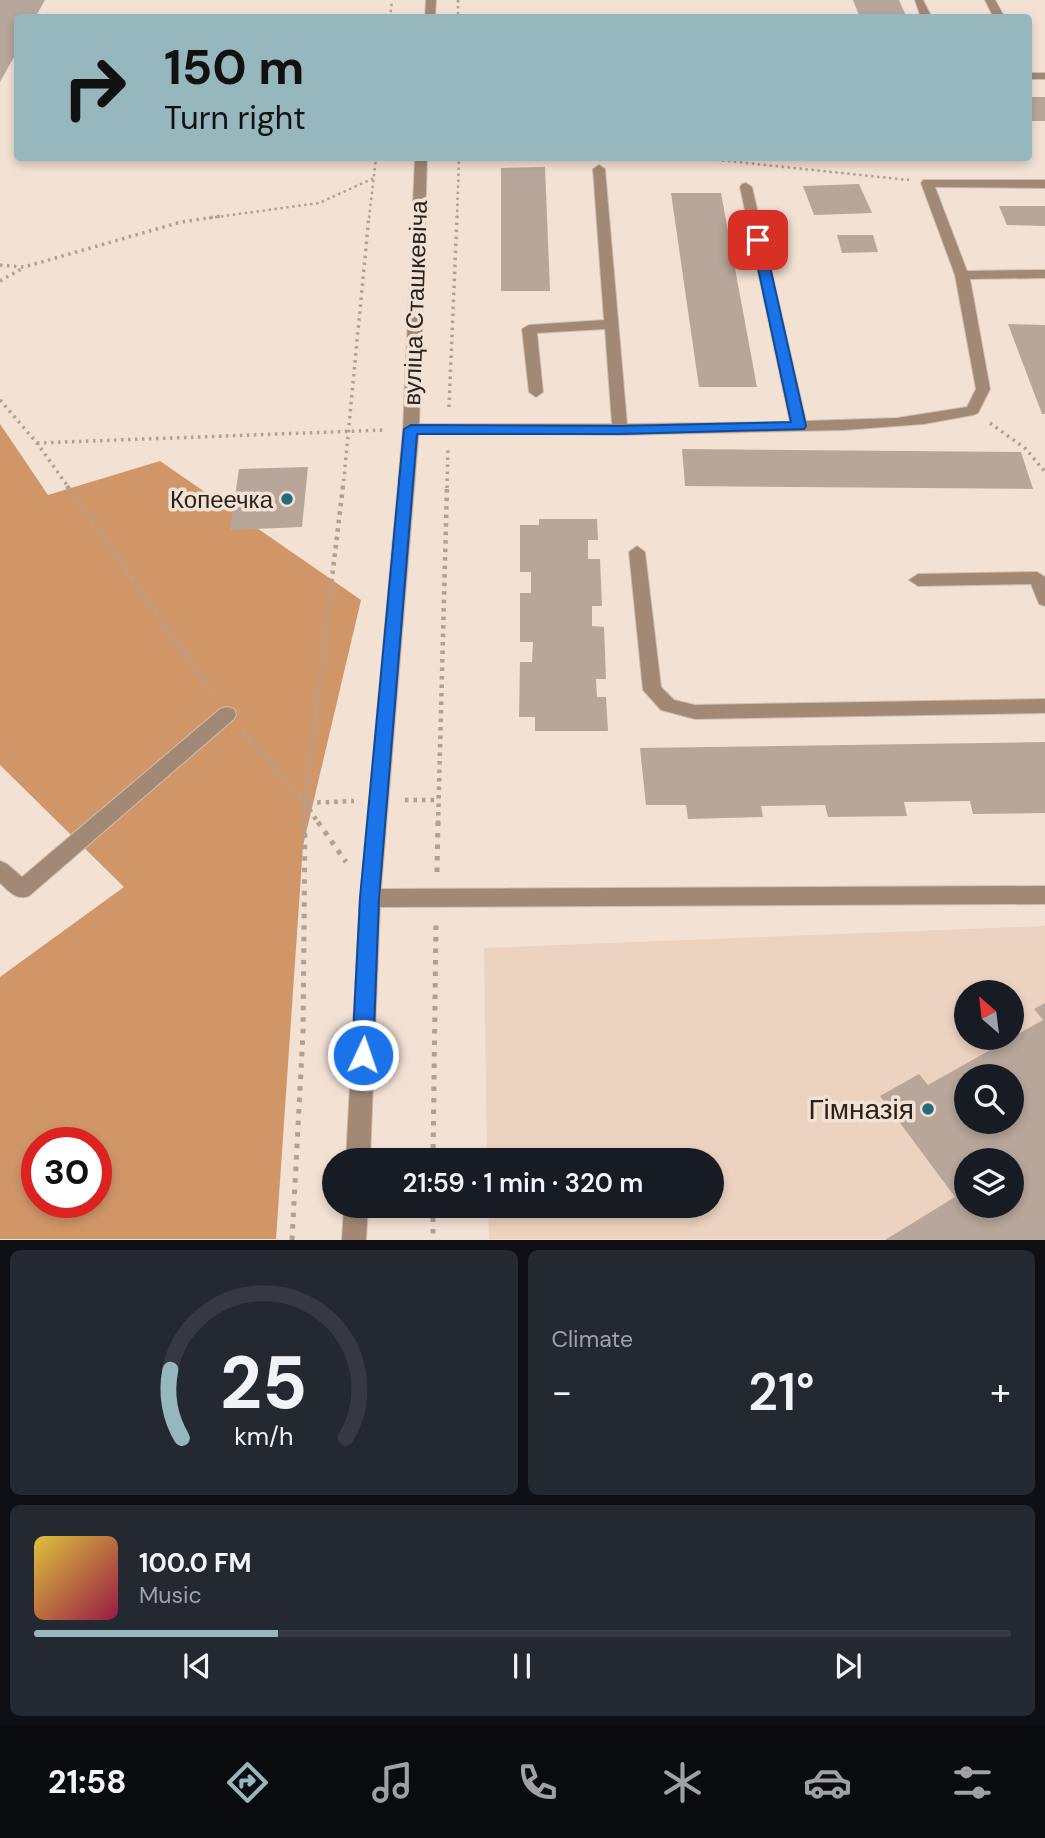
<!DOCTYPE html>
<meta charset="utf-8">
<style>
body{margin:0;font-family:"DM Sans",sans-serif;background:#242831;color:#f1f3f6;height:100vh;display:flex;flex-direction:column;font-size:26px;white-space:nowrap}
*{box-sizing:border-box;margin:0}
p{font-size:23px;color:#9ea1a6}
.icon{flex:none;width:38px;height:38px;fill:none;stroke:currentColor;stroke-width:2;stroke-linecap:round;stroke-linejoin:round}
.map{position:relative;height:1240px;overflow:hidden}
.sheet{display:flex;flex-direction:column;gap:10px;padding:10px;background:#0d0f14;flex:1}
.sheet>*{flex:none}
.hud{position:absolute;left:14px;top:14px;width:1018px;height:147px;border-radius:7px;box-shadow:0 4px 10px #0003;background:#95b7bd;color:#111;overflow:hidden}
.needle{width:46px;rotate:332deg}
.fabs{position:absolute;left:954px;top:980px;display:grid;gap:14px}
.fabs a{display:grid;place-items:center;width:70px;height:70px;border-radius:50%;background:#171b24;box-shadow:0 4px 10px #0003;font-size:35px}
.speed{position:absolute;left:21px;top:1127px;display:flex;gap:14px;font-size:35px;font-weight:700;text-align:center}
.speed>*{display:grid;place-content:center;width:91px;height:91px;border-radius:50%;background:#171b24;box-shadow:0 4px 10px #0003;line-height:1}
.speed .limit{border:10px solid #d22;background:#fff;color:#111}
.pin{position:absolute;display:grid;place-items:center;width:60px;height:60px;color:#fff;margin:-30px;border-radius:14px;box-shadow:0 4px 10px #0006}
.me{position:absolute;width:77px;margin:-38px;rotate:3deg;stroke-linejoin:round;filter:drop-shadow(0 0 5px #0008)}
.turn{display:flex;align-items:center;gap:24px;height:147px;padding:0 35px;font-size:32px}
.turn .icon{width:91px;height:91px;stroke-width:2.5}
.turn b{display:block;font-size:49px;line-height:60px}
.big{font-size:52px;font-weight:600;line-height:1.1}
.sheet .tile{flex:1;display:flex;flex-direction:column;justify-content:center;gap:10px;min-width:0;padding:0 24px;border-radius:10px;background:#242831}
.sheet .dial{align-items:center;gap:0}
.dial svg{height:182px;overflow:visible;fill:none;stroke:#363941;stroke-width:7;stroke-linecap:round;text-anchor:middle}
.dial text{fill:#f1f3f6;stroke:none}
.song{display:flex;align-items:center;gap:21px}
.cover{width:84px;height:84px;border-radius:10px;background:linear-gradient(135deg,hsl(50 70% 55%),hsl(340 70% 35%))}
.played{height:7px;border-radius:4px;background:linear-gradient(90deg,#95b7bd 25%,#363941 25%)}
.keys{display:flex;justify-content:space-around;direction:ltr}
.heat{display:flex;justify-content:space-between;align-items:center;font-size:38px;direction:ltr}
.sheet .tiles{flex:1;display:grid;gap:10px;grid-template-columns:1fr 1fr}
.tile:last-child{grid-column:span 2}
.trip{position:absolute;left:322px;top:1148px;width:402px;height:70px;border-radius:35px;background:#171b24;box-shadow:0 4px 10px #0003;font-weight:600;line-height:70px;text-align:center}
.tabs{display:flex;height:112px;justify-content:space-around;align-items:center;background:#090b0e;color:#9ea1a6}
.tabs .icon{width:49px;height:49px}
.tabs .current{color:#95b7bd}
.tabs b{font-size:32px;color:#f1f3f6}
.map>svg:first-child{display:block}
.built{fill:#ecd3c0;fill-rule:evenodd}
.forest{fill:#d09668;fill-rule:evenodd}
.building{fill:#b8a69a;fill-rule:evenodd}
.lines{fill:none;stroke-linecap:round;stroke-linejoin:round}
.service-casing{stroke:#cfbfb3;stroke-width:2}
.minor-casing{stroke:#cfbfb3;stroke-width:2}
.path-far3{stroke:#afa196;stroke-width:2.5;stroke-dasharray:2.5 3.5;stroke-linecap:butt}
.path-far2{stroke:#afa196;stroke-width:3.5;stroke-dasharray:2.5 4.5;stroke-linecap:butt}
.path-far1{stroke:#afa196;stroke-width:4.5;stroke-dasharray:3.5 5;stroke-linecap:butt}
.path{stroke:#afa196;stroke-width:5;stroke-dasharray:4.5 7;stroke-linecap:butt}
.service{fill:#a28975;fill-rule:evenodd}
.minor{fill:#a28975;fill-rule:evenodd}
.route{fill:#1a73e8;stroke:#114b97;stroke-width:2}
.poi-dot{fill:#246d78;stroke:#f3e1d4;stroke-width:2.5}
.labels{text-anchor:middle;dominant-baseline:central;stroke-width:7;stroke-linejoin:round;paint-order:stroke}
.street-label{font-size:24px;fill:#29221d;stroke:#f3e1d4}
.poi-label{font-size:24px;fill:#29221d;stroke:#f3e1d4;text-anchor:end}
.near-poi-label{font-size:28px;fill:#29221d;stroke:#f3e1d4;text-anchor:end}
</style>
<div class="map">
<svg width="1045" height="1240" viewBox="0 0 1045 1240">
<rect width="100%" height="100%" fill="#f3e1d4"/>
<path class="built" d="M1045,926V1239H489L488,1206H712V1160H487L484,948ZM966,992H1012V1038H966ZM966,1076H1012V1122H966ZM966,1160H1012V1206H966Z"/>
<path class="forest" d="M0,424L48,495L160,461L361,600L303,846L276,1239H0V977L124,887L0,765ZM37,1143H96V1202H37Z"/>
<g class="building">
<polygon points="0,0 45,0 35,18 18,18 18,50 0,82"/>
<polygon points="853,0 899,0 907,18 860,18"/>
<rect x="1029" y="97" width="16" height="24"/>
<polygon points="545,167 550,291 501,291 501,168"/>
<polygon points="859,184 872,213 814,215 803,186"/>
<polygon points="671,193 721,193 757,387 699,387"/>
<polygon points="999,206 1045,206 1045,226 1007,225"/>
<polygon points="837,235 873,235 878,252 842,253"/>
<polygon points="1008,324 1045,325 1045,414 1042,414"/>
<polygon points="682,449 1021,452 1033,489 685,486"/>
<polygon points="308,467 302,527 230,530 239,469"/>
<polygon points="539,519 597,519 598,540 588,540 588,559 600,559 602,606 592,606 592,626 604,627 606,679 596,679 597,697 606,697 608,731 535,731 535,717 519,717 520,662 532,662 533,642 520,642 520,593 531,593 531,572 520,572 520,525 539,525"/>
<polygon points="1045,742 1045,813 973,814 970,801 904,802 907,816 828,817 825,805 761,806 763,817 688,819 686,805 646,805 640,748"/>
<path d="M1045,1003V1240H885L955,1197L880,1096L919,1074L928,1085L1043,1020L1034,1009ZM966,1076H1012V1122H966ZM966,1160H1012V1206H966Z"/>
</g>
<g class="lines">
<defs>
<g id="service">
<polygon points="915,0 923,0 932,18 921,18"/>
<polygon points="985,0 995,0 1005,18 994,18"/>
<rect x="1029" y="73" width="16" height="6"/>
<polygon points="599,165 605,169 627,424 790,422 740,187 742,184 746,183 752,187 806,421 897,418 967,407 976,389 955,275 921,183 923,180 1045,180 1045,188 935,187 967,271 1045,270 1045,278 970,279 990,389 978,413 973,415 924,424 844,430 620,435 406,432 403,429 406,426 411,424 612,424 605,329 537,333 543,392 536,397 529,392 522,329 529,325 604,320 593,169"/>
<polygon points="637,546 645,552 661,687 674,700 695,705 1045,699 1045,713 695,719 661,710 643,690 629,552"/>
<polygon points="1037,572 1045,577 1045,606 1039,604 1031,584 918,586 909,580 918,574"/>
<path d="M227,707L234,709L236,714L234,719L29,896C16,901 9,891 0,883V861L7,864L22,877L220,709Z"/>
</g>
<g id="minor">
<polygon points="426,0 436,0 435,18 425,18"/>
<polygon points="415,158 427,158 419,429 381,889 1045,886 1045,904 380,907 370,1160 346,1160 360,898 403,429"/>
<polygon points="344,1206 368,1206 366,1240 342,1240"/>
</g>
</defs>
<use href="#service" class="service-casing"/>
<use href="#minor" class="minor-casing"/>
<g class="path-far3">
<polyline points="458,0 458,18"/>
<polyline points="390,18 392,0"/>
<polyline points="698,158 909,180"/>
<polyline points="209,218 319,203 374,178"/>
<polyline points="369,218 376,158"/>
<polyline points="457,218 459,158"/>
</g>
<g class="path-far2">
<polyline points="0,265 24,267 181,222 222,216"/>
<polyline points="0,281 23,268"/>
<polyline points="0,400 37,443 69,488"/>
<polyline points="449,407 457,216"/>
<polyline points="990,423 1026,449 1045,472"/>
<polyline points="37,443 385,430"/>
<polyline points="343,488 369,216"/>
<polyline points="447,488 448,447"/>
</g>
<g class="path-far1">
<polyline points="67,486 214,695"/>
<polyline points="343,486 305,803 354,801"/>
<polyline points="243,732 305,803 319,824"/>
<polyline points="405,800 439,800"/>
<polyline points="305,824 305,803"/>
<polyline points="438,824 447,486"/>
</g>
<g class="path">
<polyline points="318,822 346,862"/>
<polyline points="437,872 438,822"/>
<polyline points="433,1160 436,923"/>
<polyline points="433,1206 433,1240"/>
<polyline points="292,1240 303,1033 305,822"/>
</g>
<use href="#service" class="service"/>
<use href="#minor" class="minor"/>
</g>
<polygon class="route" points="758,237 764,240 806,426 804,429 620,434 417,434 379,898 373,1055 370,1062 363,1065 355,1062 352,1055 360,898 404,429 411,425 620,426 791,422 752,240"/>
<g class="poi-dot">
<circle cx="287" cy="499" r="7"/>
<circle cx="928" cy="1109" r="7"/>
</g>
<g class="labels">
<g class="street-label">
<text transform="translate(415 303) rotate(-88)">вуліца Сташкевіча</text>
</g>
<g class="poi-label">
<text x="273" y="499">Копеечка</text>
</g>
<g class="near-poi-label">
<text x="914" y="1109">Гімназія</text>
</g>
</g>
</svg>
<div class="fabs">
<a><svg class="needle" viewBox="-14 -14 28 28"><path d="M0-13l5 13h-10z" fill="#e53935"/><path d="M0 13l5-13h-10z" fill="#9ea1a6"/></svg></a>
<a><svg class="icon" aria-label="search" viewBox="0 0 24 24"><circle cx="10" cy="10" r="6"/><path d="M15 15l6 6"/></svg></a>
<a><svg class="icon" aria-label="layers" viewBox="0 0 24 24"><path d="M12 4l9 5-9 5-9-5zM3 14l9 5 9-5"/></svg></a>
</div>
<div class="speed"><div class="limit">30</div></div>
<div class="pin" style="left:758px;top:240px;background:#d93025"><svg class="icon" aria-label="arrive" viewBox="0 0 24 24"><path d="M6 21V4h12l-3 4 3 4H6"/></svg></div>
<svg class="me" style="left:363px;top:1055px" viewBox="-20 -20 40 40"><circle r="17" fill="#1a73e8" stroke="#fff" stroke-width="3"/><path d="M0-11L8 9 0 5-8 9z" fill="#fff"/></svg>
<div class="trip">21:59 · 1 min · 320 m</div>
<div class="hud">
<div class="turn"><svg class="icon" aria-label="right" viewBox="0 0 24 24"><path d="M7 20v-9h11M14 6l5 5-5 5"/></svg><div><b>150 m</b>Turn right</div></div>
</div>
</div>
<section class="sheet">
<div class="tiles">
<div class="tile dial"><svg viewBox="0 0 100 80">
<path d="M14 69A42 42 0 1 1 86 69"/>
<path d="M14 69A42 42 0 0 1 9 39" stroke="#95b7bd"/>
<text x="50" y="56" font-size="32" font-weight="700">25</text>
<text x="50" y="72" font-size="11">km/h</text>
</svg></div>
<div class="tile"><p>Climate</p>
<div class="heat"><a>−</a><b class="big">21°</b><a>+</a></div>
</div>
<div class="tile">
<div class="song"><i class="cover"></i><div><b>100.0 FM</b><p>Music</p></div></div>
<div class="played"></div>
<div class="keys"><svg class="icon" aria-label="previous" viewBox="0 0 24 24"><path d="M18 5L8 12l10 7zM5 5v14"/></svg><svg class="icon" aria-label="pause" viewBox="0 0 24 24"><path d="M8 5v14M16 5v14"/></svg><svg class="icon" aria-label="next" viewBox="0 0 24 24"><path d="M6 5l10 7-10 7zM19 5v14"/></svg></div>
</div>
</div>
</section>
<nav class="tabs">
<b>21:58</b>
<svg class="icon current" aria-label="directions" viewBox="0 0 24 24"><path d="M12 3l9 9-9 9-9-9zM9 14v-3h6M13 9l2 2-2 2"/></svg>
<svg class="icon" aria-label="music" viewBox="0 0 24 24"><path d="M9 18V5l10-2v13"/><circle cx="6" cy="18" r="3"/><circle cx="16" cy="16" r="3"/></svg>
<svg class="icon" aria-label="phone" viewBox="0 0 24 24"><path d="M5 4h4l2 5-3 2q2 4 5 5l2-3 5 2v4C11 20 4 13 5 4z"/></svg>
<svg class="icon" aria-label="climate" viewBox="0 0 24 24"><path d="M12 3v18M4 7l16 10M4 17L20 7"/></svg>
<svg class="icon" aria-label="car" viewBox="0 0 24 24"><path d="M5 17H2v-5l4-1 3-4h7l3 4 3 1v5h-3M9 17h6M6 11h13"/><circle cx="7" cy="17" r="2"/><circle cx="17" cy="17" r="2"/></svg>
<svg class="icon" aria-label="filters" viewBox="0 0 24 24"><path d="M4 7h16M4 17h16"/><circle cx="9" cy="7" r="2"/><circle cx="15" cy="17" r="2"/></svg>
</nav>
